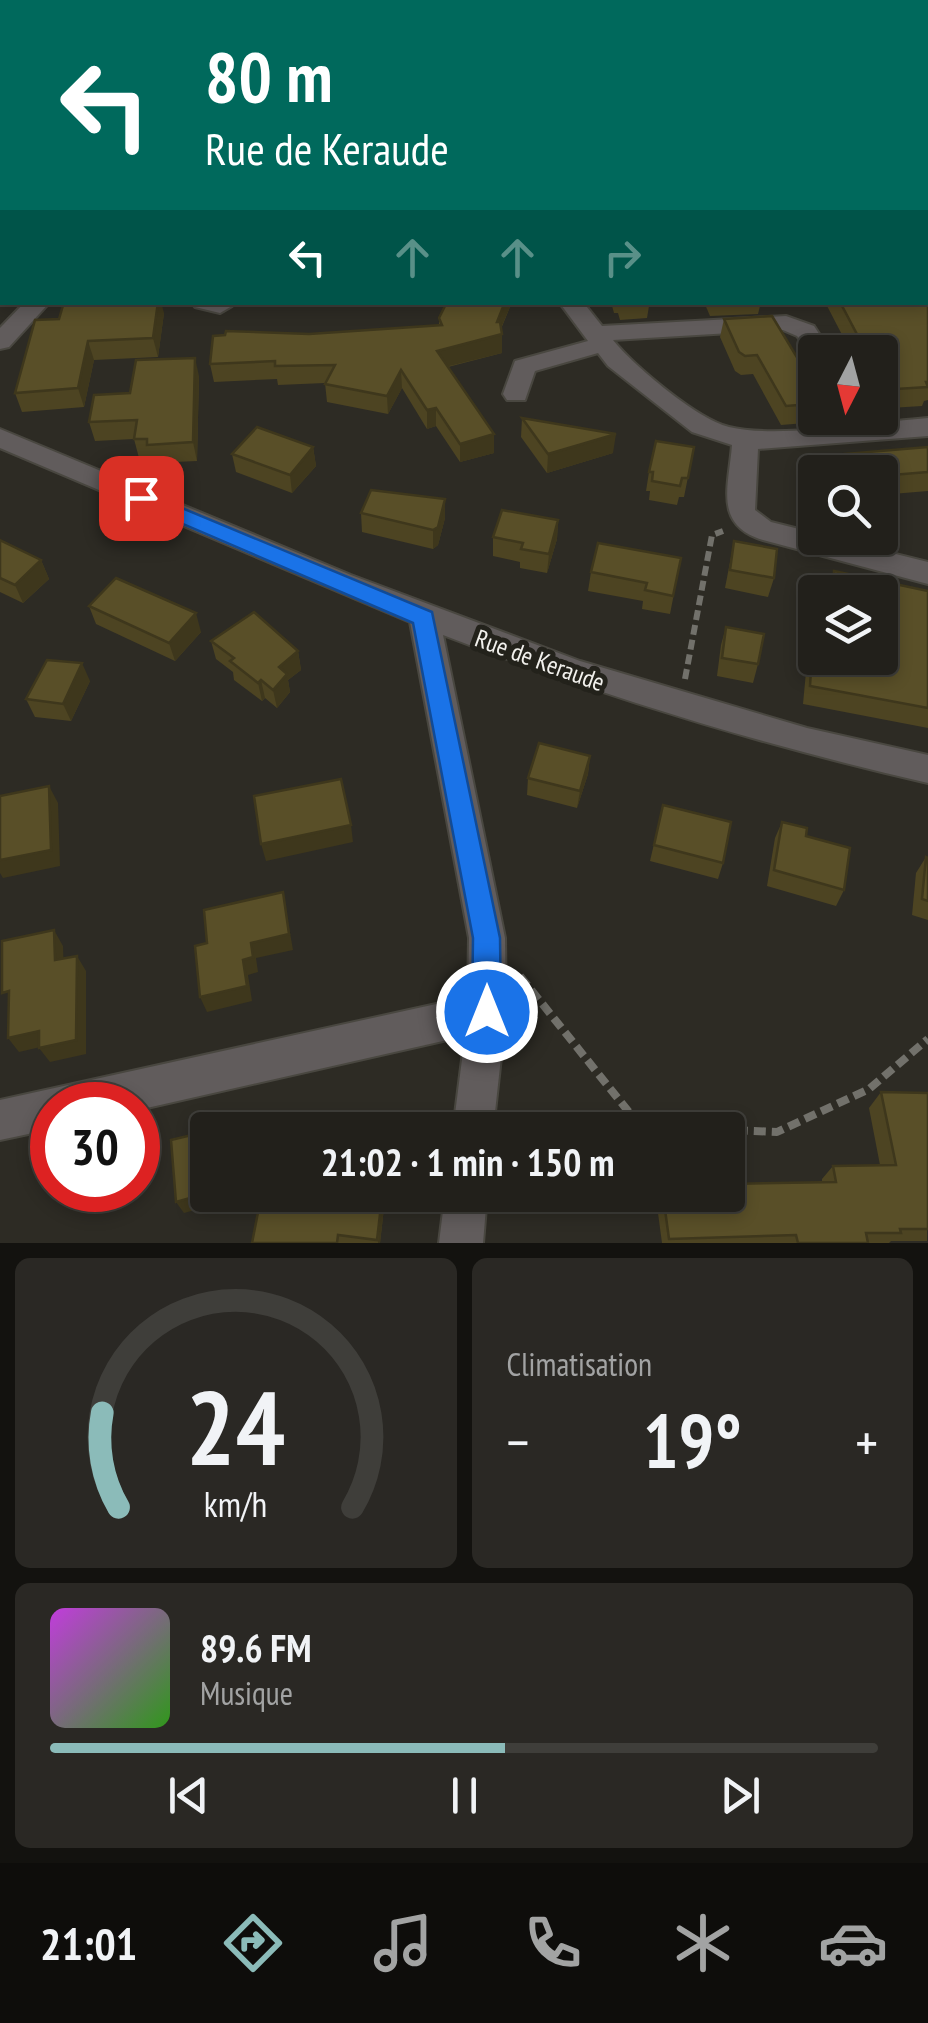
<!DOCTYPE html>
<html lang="fr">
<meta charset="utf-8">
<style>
body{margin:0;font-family:"PT Sans Narrow",sans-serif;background:#2a2824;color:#f1f3f6;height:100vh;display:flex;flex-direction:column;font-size:38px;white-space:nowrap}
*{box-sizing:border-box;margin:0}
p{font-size:32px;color:#a2a3a3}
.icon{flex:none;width:55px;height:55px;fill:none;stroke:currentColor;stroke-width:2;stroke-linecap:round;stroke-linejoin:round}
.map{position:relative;height:1243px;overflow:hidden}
.details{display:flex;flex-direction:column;gap:15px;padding:15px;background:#13120f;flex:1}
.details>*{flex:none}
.banner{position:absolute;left:0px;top:0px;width:930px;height:305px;box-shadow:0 5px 15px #0003,0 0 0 2px #3f3e3a;background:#00695c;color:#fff;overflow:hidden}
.needle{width:65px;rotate:186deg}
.controls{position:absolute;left:798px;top:335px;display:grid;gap:20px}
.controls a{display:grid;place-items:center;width:100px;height:100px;border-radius:10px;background:#22201b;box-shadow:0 5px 15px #0003,0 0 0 2px #3f3e3a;font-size:50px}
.speed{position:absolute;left:30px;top:1082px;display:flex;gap:20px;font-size:50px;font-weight:700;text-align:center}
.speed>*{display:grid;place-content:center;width:130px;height:130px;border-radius:50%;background:#22201b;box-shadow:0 5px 15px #0003,0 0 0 2px #3f3e3a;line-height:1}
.speed .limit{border:15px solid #d22;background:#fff;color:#111}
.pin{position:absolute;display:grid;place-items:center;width:85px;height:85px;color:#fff;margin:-42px;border-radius:20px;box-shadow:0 5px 15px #0006}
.me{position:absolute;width:110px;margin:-55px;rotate:0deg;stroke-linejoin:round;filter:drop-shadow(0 0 8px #0008)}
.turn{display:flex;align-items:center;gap:35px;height:210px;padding:0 40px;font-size:45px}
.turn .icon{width:130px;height:130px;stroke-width:2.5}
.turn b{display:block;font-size:70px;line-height:85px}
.lanes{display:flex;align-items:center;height:95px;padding:0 40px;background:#0003;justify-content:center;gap:50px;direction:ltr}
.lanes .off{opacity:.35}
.big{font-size:75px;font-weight:800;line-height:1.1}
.details .widget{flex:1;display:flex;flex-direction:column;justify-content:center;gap:15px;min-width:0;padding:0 35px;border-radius:15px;background:#2a2824}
.details .dial{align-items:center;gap:0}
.dial svg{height:260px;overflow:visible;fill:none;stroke:#3f3e3a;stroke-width:7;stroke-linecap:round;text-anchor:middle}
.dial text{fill:#f1f3f6;stroke:none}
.song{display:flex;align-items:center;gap:30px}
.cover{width:120px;height:120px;border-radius:15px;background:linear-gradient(135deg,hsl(290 70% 55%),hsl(110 70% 35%))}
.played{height:10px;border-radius:5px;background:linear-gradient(90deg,#8bbbb9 55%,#3f3e3a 55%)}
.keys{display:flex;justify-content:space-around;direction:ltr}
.heat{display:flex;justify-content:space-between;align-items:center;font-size:55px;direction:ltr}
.details .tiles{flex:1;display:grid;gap:15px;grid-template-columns:1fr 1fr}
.widget:last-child{grid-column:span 2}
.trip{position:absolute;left:190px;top:1112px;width:555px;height:100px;border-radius:10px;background:#22201b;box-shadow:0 5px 15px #0003,0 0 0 2px #3f3e3a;font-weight:800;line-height:100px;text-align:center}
.menu{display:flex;height:160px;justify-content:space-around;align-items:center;background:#0e0d0b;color:#a2a3a3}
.menu .icon{width:70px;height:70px}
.menu .active{color:#8bbbb9}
.menu b{font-size:45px;color:#f1f3f6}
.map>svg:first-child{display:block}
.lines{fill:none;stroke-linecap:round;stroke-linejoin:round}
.minor-casing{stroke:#494740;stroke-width:4}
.path-far2{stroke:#72716b;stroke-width:4;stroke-dasharray:6 4;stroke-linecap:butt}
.path-far1{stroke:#72716b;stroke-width:6;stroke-dasharray:10 5;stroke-linecap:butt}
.path{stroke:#72716b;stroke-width:8;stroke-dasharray:12 6;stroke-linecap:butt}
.minor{fill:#615c5c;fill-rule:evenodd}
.wall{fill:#4d4422}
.shaded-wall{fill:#3e371c}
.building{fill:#594f28;stroke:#3e371c;stroke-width:2.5}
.route{fill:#1a73e8;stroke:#114b97;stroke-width:2.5}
.labels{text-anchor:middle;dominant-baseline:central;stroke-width:10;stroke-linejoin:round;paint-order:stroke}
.street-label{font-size:25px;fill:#f2f1ed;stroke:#23221b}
</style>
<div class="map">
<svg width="928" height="1243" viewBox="0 0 928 1243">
<rect width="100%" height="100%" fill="#2d2b24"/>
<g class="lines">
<defs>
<g id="minor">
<polygon points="0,107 2,108 2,120 0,119"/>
<polygon points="25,302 50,302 9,347 0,349 0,328"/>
<polygon points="192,302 229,302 232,306 220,313 195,307"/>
<path d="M559,302H583L602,326L786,316L814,326L831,352H815V358L797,336L783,330L613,340C634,366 697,419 729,427C777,439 875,422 928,418V436L758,449L755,510L771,522L815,533V538H831L928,562V584L763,540C713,525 729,486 732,445L692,432L608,366L598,353L535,371L525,400H507L503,394L515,361L588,341Z"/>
<path d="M0,429L351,575L580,661L807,728L928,755V783C762,745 602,696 443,635L505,938L506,1012L493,1130H453L465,1036L138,1110V1105H52V1129L0,1140V1100L468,997L469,938L410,622L0,448Z"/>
<polygon points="445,1195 487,1195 483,1243 439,1243"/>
</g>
</defs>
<use href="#minor" class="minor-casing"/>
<polyline class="path-far2" points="180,0 209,2"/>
<polyline class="path-far1" points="685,679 712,535 723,531"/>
<polyline class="path" points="520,976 640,1126 777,1132 869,1089 928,1039"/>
<use href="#minor" class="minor"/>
</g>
<g class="wall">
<polygon points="0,127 2,128 2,223 0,222"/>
<polygon points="447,302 512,302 501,329 502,353 448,367 494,453 460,462 436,426 427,429 402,388 388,414 327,402 325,383 278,385 277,379 214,382 210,364 309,334 439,325 439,318"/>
<polygon points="611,302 660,302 660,305 649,306 647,318 620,320 618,313 614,313"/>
<polygon points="704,302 761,302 758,314 710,316"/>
<polygon points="825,302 928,303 928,400 924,401 922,406 890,408 880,394 880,352 851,352"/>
<polygon points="164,313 158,357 94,360 84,407 22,412 15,393 35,320"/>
<polygon points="724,319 815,387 815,418 816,418 808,418 806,423 781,425 753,374 741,375 735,371 720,337"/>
<polygon points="199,376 197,461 152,463 150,457 139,458 134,439 95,441 89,422 130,393"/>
<polygon points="522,418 613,453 547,473 521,437"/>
<polygon points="313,447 316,466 292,493 236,472 232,454"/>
<polygon points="694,447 684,497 679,497 677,505 649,500 650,491 646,491 649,472"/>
<polygon points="928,447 928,491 880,495 880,472 838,472 844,454"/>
<polygon points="361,513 445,518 438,545 433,549 362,532"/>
<polygon points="558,520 557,539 547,573 520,568 520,562 493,556 493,537"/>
<polygon points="0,540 41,560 49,579 23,603 0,592"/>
<polygon points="734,541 774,578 768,597 725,588"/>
<polygon points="681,558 670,614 642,609 643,601 588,591 591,572"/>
<polygon points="834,571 928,591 928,728 803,704 806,672 812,654 884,667 886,632 880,631 880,592 828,592"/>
<polygon points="89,606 201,632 175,661 96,624"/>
<polygon points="726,627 758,664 753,683 717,676 721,645"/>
<polygon points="211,641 298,651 301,670 288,680 290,692 277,708 265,698 262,701 234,680 233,672 216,659"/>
<polygon points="90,681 71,721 35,717 26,699"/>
<polygon points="590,756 588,774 577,808 527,795 528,778"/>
<polygon points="663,805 723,863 718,879 650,861"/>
<polygon points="782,822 806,836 844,890 836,906 767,886 775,838"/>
<polygon points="926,857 928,858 928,920 912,915 916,873"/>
<polygon points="881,1092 928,1093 927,1241 891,1241 889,1243 662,1243 656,1198 657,1195 728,1195 822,1182 822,1179 833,1166 880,1165 869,1108"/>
<polygon points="382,1197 384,1208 380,1243 252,1243 343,1205"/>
</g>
<g class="shaded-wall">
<polygon points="158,302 161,302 164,313 158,357 153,338"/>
<polygon points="505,302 512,302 498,335 502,334 502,353 437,369 437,351 497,322"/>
<polygon points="88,341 94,360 84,407 78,388"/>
<polygon points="195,358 199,376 197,461 193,442"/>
<polygon points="401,370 402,388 388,414 387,396"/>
<polygon points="436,408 436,426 427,429 427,410"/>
<polygon points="494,434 494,453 460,462 460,444"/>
<polygon points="616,434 613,453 547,473 548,454"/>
<polygon points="313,447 316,466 292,493 290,475"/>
<polygon points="445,499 445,518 438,545 433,549 433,530"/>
<polygon points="558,520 557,539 547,573 549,554"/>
<polygon points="41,560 49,579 23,603 15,585"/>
<polygon points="196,613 201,632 175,661 169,643"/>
<polygon points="298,651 301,670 288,680 290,692 277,708 273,690 279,667"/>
<polygon points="82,663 90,681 71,721 63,704"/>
<polygon points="261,680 265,698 262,701 258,683"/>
<polygon points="590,756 588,774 577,808 580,791"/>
<polygon points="49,786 58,803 60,866 3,878 0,873 0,860"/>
<polygon points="351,825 353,842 266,861 261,844"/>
<polygon points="283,892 293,950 256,958 258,972 248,975 252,1001 207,1012 200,997 243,960 251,943"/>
<polygon points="54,930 63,946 64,976 55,960"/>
<polygon points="77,956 86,971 86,1054 50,1062 39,1048"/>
<polygon points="39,1031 49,1045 19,1052 8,1038"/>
<polygon points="208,1193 208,1195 215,1195 216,1204 184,1213 176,1202"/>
<polygon points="382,1197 384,1208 380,1243 378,1243"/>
</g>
<g class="building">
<polygon points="202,0 219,0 236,2 199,2"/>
<polygon points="0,127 2,128 2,152 0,152"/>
<polygon points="2,163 2,181 0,180 0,165"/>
<polygon points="64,302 158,302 153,338 88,341 78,388 15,393 35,320 59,319"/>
<polygon points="447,302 505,302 497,322 500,322 502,334 437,351 494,434 460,444 436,408 427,410 401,370 387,396 325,384 335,365 275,366 275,361 210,364 213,336 225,335 226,331 309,334 442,325 439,318"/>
<polygon points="840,302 928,302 928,382 926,382 928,387 896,389 880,367 880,352 870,352 859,338"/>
<polygon points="772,316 815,387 815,400 810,400 812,404 786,406 757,355 745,356 739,352 724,319"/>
<polygon points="195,358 193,442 147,445 147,439 134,439 137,420 89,422 94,395 130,393 136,360"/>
<polygon points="522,418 616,434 548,454"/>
<polygon points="257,427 313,447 290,475 232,454"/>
<polygon points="656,441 694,447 688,478 682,478 680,486 652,481 653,472 649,472"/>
<polygon points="928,447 928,472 880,476 880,472 853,472 844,454"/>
<polygon points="371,490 445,499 438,527 433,530 361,513"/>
<polygon points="502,510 558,520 549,554 521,549 523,543 493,537"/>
<polygon points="0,540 41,560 15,585 0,578"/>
<polygon points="734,541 777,549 774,578 730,570"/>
<polygon points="598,543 681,558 673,596 645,590 647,583 591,572"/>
<polygon points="834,571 928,591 928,708 810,686 812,654 815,654 815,658 833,658 892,669 894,614 880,611 880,592 833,592"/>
<polygon points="116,578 196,613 169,643 89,606"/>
<polygon points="254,612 298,651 279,667 287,674 273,690 261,680 258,683 230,661 234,658 211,641"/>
<polygon points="726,627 764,634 758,664 722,658"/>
<polygon points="47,660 82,663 63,704 26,699"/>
<polygon points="539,743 590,756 580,791 528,778"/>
<polygon points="341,779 351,825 261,844 254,796"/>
<polygon points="49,786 51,850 0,860 0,796"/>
<polygon points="663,805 731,822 723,863 654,845"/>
<polygon points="782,822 807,828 806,836 850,848 844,890 774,870"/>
<polygon points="926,857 928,858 928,901 922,899"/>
<polygon points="283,892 289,934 251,943 253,957 243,960 247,986 200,997 195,946 207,943 204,910"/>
<polygon points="54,930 55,960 77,956 76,1040 39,1048 39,1031 8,1038 9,991 2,993 2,941"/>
<polygon points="881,1092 928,1093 928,1229 900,1229 901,1233 866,1233 868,1243 798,1243 796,1235 669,1239 663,1195 728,1195 728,1184 836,1182 833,1166 896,1165"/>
<polygon points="208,1131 208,1193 176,1202 171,1140"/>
<polygon points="344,1195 382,1197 377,1240 338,1235 337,1243 252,1243 261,1197 343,1205"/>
</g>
<polygon class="route" points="141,491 432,612 500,938 501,1012 497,1022 487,1026 476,1022 472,1012 473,938 413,623 134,503 131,498"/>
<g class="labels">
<g class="street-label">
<text transform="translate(540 660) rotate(20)">Rue de Keraude</text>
</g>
</g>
</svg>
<div class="controls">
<a><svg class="needle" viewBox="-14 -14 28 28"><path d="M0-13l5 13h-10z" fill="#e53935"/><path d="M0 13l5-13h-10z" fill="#a2a3a3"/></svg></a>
<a><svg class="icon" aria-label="search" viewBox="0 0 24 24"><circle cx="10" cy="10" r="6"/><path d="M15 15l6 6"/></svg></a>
<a><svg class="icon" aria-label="layers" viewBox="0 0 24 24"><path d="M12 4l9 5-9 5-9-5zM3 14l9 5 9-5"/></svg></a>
</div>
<div class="speed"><div class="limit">30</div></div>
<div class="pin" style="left:141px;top:498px;background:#d93025"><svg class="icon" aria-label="arrive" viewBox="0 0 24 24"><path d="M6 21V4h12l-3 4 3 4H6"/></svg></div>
<svg class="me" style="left:487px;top:1012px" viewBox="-20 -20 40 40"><circle r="17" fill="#1a73e8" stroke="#fff" stroke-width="3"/><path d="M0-11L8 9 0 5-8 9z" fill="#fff"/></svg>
<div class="trip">21:02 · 1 min · 150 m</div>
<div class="banner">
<div class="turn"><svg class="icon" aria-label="left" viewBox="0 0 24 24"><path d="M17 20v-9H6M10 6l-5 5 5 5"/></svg><div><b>80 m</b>Rue de Keraude</div></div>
<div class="lanes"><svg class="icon" aria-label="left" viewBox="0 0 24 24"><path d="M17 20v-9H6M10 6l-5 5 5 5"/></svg><svg class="icon off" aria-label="ahead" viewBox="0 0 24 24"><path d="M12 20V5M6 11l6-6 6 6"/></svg><svg class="icon off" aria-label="ahead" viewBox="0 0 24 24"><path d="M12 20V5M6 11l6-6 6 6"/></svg><svg class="icon off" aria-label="right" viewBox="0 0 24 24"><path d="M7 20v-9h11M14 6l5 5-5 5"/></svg></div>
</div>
</div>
<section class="details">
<div class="tiles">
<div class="widget dial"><svg viewBox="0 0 100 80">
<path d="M14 69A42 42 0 1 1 86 69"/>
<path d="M14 69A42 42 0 0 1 9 40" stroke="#8bbbb9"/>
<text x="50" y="56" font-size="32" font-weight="700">24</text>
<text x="50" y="72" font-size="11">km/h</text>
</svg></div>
<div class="widget"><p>Climatisation</p>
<div class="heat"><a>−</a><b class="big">19°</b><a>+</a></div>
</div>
<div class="widget">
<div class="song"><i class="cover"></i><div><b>89.6 FM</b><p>Musique</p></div></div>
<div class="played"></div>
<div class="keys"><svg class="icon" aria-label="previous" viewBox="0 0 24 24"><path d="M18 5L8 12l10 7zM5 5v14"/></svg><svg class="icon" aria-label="pause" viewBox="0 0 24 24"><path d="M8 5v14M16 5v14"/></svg><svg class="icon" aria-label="next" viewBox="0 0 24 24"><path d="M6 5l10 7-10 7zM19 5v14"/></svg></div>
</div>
</div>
</section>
<nav class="menu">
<b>21:01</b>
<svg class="icon active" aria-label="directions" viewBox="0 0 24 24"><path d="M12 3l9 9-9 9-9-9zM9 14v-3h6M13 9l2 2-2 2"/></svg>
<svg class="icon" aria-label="music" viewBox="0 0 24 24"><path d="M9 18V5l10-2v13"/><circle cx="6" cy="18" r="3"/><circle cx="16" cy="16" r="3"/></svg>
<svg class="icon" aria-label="phone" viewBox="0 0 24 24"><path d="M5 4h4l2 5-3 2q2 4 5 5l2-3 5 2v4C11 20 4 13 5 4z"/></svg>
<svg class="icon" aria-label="climate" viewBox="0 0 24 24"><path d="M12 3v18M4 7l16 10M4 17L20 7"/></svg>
<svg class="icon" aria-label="car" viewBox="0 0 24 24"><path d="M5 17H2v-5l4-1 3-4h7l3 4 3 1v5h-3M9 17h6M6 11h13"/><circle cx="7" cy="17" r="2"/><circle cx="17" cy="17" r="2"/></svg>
</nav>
